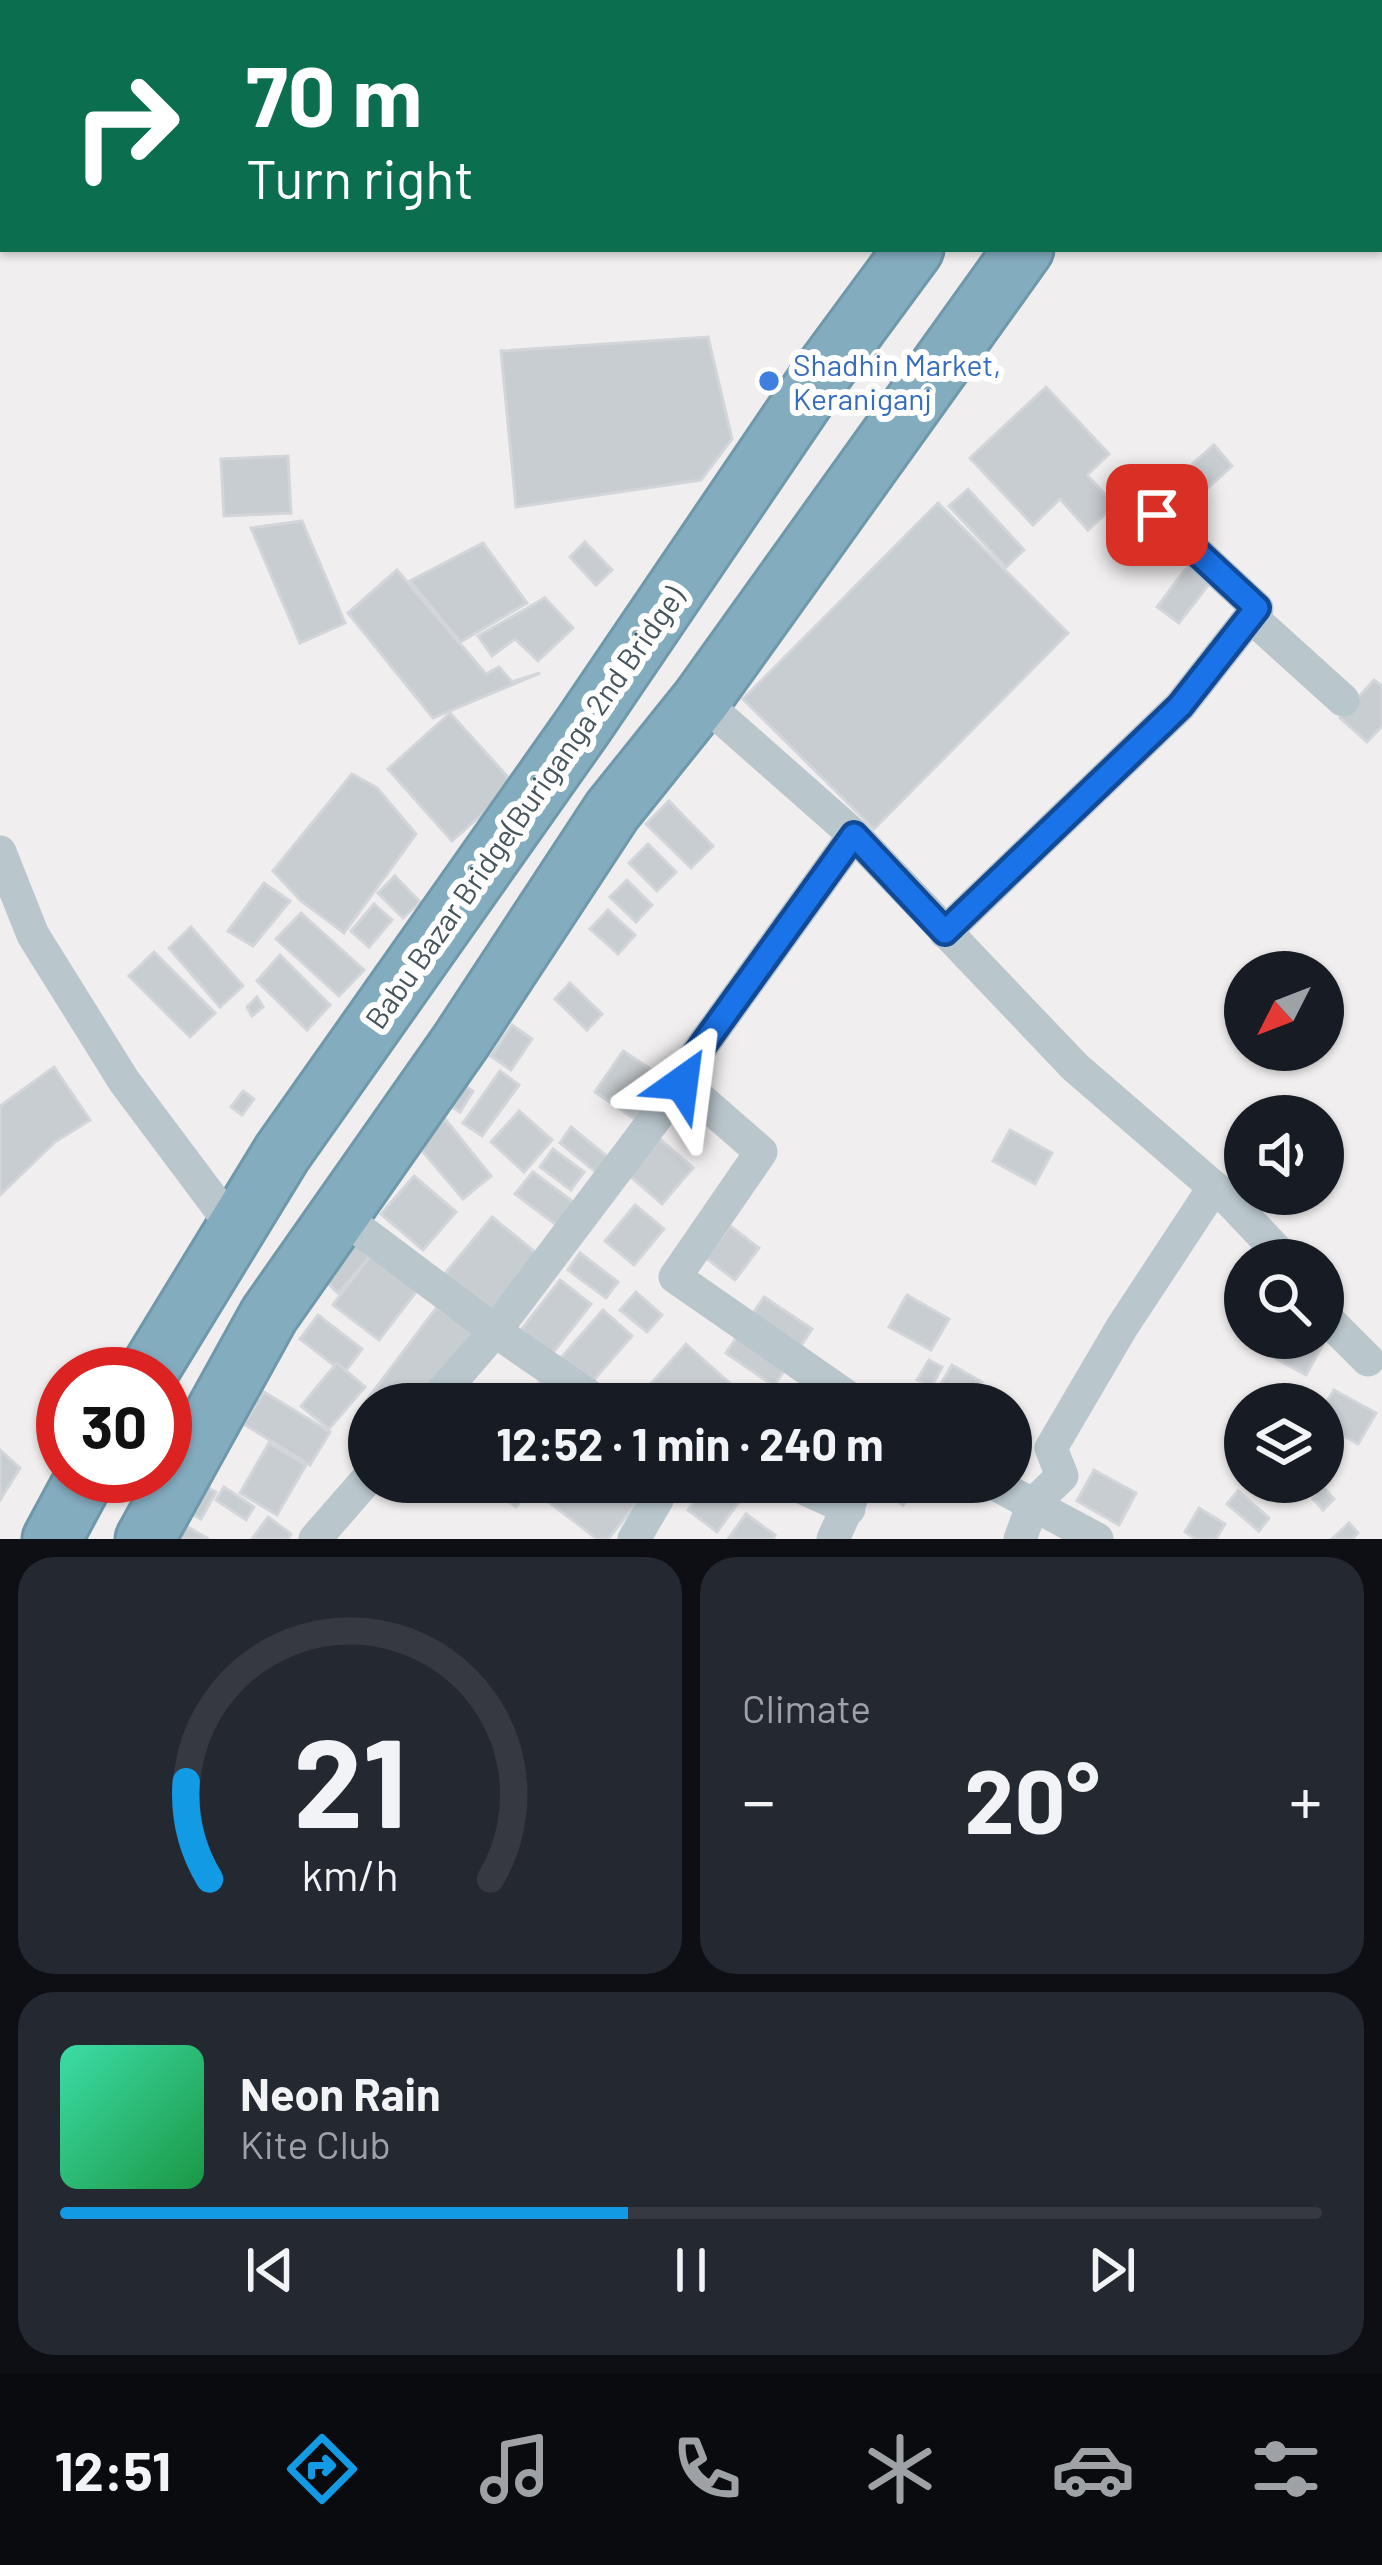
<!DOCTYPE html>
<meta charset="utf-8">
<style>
body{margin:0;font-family:Barlow,sans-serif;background:#242831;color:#f1f3f6;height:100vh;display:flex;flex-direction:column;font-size:45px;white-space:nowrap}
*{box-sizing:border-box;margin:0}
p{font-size:39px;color:#9ea1a6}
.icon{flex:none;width:66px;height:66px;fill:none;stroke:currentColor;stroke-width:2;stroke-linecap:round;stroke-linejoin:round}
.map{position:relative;height:1539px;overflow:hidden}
.panel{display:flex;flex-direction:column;gap:18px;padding:18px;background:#0d0f14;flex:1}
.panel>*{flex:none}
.top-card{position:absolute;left:0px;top:0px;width:1383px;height:252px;box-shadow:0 3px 9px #0004;background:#0b6e4f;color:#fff;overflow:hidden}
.needle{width:78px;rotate:228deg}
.fabs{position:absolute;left:1224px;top:951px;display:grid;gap:24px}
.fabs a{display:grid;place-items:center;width:120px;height:120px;border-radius:50%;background:#171b24;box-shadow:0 3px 9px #0004;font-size:60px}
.speed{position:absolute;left:36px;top:1347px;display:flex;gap:24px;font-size:60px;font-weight:700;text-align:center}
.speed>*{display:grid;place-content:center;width:156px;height:156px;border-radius:50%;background:#171b24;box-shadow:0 3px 9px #0004;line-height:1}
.speed .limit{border:18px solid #d22;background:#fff;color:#111}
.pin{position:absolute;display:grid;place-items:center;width:102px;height:102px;color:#fff;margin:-51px;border-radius:24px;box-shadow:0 6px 18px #0006}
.me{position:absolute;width:132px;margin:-66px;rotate:31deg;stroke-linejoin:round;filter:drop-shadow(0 0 9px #0008)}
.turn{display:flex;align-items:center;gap:42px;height:252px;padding:0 48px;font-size:54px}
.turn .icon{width:156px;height:156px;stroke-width:2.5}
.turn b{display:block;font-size:84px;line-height:102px}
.big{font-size:90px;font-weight:700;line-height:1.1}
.panel .widget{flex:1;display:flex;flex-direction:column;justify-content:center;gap:18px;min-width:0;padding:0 42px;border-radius:36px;background:#242831}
.panel .dial{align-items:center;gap:0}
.dial svg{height:312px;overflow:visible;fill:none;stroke:#363941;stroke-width:7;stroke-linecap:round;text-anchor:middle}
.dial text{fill:#f1f3f6;stroke:none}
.song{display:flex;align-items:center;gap:36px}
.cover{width:144px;height:144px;border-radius:18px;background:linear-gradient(135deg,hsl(160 70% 55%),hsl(140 70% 35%))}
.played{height:12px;border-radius:6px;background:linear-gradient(90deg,#139ae5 45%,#363941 45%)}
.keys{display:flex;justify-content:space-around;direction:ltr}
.heat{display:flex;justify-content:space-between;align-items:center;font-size:66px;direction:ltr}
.panel .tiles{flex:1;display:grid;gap:18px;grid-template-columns:1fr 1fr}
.widget:last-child{grid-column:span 2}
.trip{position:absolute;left:348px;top:1383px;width:684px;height:120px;border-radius:60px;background:#171b24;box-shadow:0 3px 9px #0004;font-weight:700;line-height:120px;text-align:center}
.dock{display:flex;height:192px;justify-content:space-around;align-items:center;background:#090b0e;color:#9ea1a6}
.dock .icon{width:84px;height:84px}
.dock .on{color:#139ae5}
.dock b{font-size:54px;color:#f1f3f6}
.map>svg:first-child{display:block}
.building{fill:#c8cdd1;stroke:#d2d6da;stroke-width:3}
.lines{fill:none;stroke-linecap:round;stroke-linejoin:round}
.highway-casing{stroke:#6f98aa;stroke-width:63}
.street{stroke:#b9c6cc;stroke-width:33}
.highway{stroke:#84acbf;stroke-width:57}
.route-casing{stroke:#114b97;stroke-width:30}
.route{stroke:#1a73e8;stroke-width:21}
.shop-dot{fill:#3f7fe0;stroke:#fff;stroke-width:4.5}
.labels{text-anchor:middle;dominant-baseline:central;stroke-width:12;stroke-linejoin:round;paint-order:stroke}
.shop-label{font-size:30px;fill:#366cbe;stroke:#fff;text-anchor:start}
.street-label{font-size:30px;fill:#46565c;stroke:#fff}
</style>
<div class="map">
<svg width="1382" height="1539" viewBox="0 0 1382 1539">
<rect width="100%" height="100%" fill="#f1eeef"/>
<g class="building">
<polygon points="708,337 732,439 701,480 516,507 501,351"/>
<polygon points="1046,387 1109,454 1087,475 1115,505 1088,530 1060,499 1033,525 970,458"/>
<polygon points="1214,445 1232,466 1201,494 1182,473"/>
<polygon points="288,456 291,513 224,516 221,459"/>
<polygon points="968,489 1024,550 1006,567 949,506"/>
<polygon points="938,503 1068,633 874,829 743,699"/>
<polygon points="302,521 345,623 300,643 251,528"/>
<polygon points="585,542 612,570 596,585 570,557"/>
<polygon points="483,543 527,603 460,642 410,581"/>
<polygon points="1200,550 1222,567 1179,623 1157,607"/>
<polygon points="397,570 486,674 499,667 512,682 540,673 433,718 348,613"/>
<polygon points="545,598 573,628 538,661 515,639 492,656 478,636"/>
<polygon points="1374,680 1382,686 1382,726 1367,742 1340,718"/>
<polygon points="450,713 515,785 452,841 388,769"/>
<polygon points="352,774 377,788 416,834 344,933 301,901 273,871"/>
<polygon points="669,801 713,846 691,868 646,824"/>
<polygon points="648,844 676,872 657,891 629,863"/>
<polygon points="395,876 420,902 403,918 378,893"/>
<polygon points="627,880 652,905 636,922 610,897"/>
<polygon points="264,883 290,901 253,946 228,931"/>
<polygon points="374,904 392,920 369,947 351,931"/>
<polygon points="608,910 635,935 618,954 590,929"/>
<polygon points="301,913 364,970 339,996 276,939"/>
<polygon points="191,927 243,986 220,1007 169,948"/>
<polygon points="154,952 215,1013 190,1037 129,976"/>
<polygon points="280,955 330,1005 307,1030 257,981"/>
<polygon points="570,983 602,1014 587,1030 555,999"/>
<polygon points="257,997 263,1007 252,1016 247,1007"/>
<polygon points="512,1025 532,1039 511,1070 491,1056"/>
<polygon points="623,1051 664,1078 636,1120 595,1092"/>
<polygon points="54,1067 90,1120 55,1142 0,1195 0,1106"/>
<polygon points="500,1071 519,1085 482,1136 463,1123"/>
<polygon points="463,1085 473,1091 460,1112 450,1105"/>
<polygon points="243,1091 254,1099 242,1115 231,1107"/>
<polygon points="519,1111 552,1140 524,1172 491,1142"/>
<polygon points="445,1119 491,1176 463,1199 419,1147"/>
<polygon points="571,1127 609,1158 597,1173 560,1143"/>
<polygon points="1010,1130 1052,1153 1035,1184 993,1161"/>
<polygon points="654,1134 693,1168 662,1204 623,1170"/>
<polygon points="553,1149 584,1172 571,1190 540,1167"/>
<polygon points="533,1172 576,1204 559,1227 515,1194"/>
<polygon points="414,1176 456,1212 423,1250 381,1214"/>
<polygon points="635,1205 664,1229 634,1265 605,1241"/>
<polygon points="492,1217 541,1257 492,1316 443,1276"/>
<polygon points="730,1226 759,1248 735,1280 706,1258"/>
<polygon points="347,1235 370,1257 338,1293 314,1270"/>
<polygon points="373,1252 419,1288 379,1340 333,1305"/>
<polygon points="580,1253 618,1282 606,1298 568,1270"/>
<polygon points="560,1280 591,1304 552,1354 521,1330"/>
<polygon points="636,1292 662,1315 647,1332 620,1310"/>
<polygon points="907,1295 949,1319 931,1350 889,1327"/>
<polygon points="764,1297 812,1329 774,1386 726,1353"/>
<polygon points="437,1307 473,1332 422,1404 369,1404 369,1410 363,1405"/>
<polygon points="603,1310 632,1336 573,1404 559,1404 537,1385"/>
<polygon points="318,1315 362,1349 344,1373 300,1339"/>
<polygon points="1271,1338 1312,1338 1323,1344 1306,1375 1264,1352"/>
<polygon points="686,1344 753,1404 633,1404"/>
<polygon points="929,1360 942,1367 931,1388 917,1380"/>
<polygon points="337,1363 365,1387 329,1429 301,1406"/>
<polygon points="952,1365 982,1382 972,1401 941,1384"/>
<polygon points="913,1389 927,1398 923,1404 904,1404"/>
<polygon points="1334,1390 1376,1413 1358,1444 1323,1424 1323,1408"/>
<polygon points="264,1392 330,1432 310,1465 244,1424"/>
<polygon points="269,1443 306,1465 277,1515 240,1493"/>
<polygon points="0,1450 20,1468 0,1500"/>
<polygon points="1094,1470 1136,1493 1119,1525 1077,1501"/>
<polygon points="191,1479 216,1492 201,1519 177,1506"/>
<polygon points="482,1482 534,1482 516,1507"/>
<polygon points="558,1482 627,1482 643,1495 608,1539 597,1539 545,1499"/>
<polygon points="709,1482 719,1482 741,1499 717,1532 688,1510"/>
<polygon points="875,1482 920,1482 903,1505"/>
<polygon points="224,1487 254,1507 246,1520 216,1500"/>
<polygon points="1325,1489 1334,1499 1323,1510 1313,1499"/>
<polygon points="1238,1491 1269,1518 1259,1531 1227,1504"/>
<polygon points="1199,1508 1225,1524 1216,1539 1196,1539 1185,1532"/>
<polygon points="746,1514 775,1535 773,1539 728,1539"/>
<polygon points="170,1517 207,1538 206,1539 157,1539"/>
<polygon points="268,1517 291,1534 288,1539 252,1539"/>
<polygon points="1349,1523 1358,1533 1352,1539 1332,1539"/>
</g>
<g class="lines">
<defs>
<g id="highway">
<polyline points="1096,3 1098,0"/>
<polyline points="1201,3 1203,0"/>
<polyline points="147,1374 282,1153 583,726 819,378 914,249"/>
<polyline points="52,1539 86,1476"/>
<polyline points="145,1539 269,1315 461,1041 612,811 701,700 1024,249"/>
</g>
</defs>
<use href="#highway" class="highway-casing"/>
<g class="street">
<polyline points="1380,168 1382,170"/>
<polyline points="1250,616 1343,700"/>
<polyline points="854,835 1075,1067 1231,1202 1286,1260"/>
<polyline points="0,852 33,935 124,1081 234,1228"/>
<polyline points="945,932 1180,706 1257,608 1157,515"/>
<polyline points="682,1083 761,1152 675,1277 858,1404"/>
<polyline points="339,1214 495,1331 601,1404"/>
<polyline points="1323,1315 1368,1360"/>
<polyline points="432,1404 495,1331 682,1083 682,1074 854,835 701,700"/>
<polyline points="664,1404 671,1404"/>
<polyline points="790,1482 849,1509"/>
<polyline points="991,1482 1097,1539"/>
<polyline points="315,1539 369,1477"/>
<polyline points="634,1539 658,1498 655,1482"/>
<polyline points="833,1539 859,1482"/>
<polyline points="1020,1539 1033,1504 1062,1476 1051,1448 1122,1327 1214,1187"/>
</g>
<use href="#highway" class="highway"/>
</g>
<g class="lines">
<defs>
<polyline id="route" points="682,1083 682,1074 854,835 945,932 1180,706 1257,608 1157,515"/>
</defs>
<use href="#route" class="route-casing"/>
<use href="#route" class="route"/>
</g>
<circle class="shop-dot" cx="769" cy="381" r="12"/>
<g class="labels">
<g class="shop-label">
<text x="793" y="364">Shadhin Market,<tspan x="793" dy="34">Keraniganj</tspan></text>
</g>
<g class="street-label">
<text transform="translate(524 807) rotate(-55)">Babu Bazar Bridge(Buriganga 2nd Bridge)</text>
</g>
</g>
</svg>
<div class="fabs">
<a><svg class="needle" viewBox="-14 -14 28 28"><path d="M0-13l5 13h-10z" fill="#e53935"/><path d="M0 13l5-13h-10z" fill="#9ea1a6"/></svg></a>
<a><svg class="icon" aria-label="sound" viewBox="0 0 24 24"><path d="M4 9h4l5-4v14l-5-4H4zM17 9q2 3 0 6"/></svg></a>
<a><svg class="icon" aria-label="search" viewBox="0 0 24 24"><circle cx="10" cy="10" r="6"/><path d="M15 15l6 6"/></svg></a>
<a><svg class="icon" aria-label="layers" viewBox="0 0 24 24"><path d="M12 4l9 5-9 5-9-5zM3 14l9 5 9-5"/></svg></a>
</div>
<div class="speed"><div class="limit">30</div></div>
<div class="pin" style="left:1157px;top:515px;background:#d93025"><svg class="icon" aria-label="arrive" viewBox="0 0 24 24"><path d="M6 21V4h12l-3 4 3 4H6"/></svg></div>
<svg class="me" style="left:682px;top:1083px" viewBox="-20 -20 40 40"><path d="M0-17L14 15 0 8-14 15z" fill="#1a73e8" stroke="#fff" stroke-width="4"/></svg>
<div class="trip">12:52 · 1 min · 240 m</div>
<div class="top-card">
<div class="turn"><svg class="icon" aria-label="right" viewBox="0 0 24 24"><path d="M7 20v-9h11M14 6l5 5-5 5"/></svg><div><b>70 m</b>Turn right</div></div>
</div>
</div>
<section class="panel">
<div class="tiles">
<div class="widget dial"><svg viewBox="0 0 100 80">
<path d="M14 69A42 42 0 1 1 86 69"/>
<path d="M14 69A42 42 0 0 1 8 44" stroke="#139ae5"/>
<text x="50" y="56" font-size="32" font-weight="700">21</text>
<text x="50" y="72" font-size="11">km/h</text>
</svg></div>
<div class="widget"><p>Climate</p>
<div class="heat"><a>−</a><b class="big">20°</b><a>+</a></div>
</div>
<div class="widget">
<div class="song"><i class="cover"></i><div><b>Neon Rain</b><p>Kite Club</p></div></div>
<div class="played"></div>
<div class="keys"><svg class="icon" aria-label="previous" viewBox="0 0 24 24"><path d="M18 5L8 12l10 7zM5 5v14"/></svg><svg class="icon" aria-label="pause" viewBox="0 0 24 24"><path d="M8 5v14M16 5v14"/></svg><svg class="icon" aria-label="next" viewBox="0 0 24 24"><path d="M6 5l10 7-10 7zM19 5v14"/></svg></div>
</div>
</div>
</section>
<nav class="dock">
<b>12:51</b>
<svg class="icon on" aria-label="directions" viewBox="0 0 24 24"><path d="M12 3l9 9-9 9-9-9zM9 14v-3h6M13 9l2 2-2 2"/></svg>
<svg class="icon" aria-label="music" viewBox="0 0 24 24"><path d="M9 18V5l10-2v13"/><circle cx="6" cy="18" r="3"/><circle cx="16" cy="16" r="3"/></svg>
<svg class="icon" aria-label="phone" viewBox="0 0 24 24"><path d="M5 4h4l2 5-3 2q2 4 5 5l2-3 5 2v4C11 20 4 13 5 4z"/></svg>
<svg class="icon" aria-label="climate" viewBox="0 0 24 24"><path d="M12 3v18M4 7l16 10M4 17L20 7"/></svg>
<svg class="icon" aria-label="car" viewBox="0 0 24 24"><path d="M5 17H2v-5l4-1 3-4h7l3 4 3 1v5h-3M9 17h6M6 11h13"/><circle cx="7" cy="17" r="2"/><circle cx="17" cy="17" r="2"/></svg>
<svg class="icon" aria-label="filters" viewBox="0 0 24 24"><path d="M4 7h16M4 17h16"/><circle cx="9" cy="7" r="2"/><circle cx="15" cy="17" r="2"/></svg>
</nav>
